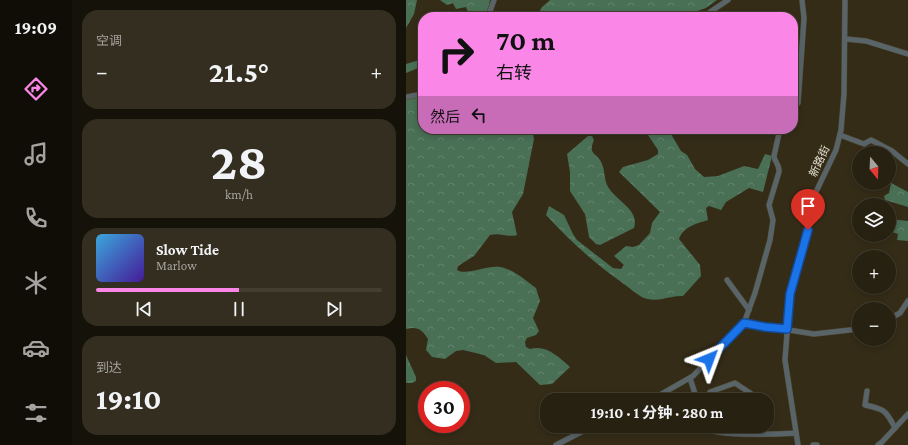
<!DOCTYPE html>
<html lang="zh">
<meta charset="utf-8">
<style>
body{margin:0;font-family:"Crimson Pro","Noto Sans SC",serif;background:#332e1f;color:#f1f3f6;height:100vh;display:flex;flex-direction:column;font-size:15px;white-space:nowrap}
*{box-sizing:border-box;margin:0}
p{font-size:13px;color:#a4a39f}
.icon{flex:none;width:22px;height:22px;fill:none;stroke:currentColor;stroke-width:2;stroke-linecap:round;stroke-linejoin:round}
.map{position:relative;flex:1;overflow:hidden}
.sheet{display:flex;flex-direction:column;gap:10px;padding:10px;background:#151209;width:334px}
.sheet>*{flex:none}
.hud{position:absolute;left:12px;top:12px;width:380px;height:122px;border-radius:16px;box-shadow:0 2px 6px #0003,0 0 0 1px #433e31;background:#fa87e7;color:#111;overflow:hidden}
.needle{width:26px;rotate:161deg}
.controls{position:absolute;left:446px;top:146px;display:grid;gap:8px}
.controls a{display:grid;place-items:center;width:44px;height:44px;border-radius:50%;background:#272111;box-shadow:0 2px 6px #0003,0 0 0 1px #433e31;font-size:20px}
.speed{position:absolute;left:12px;top:381px;display:flex;gap:8px;font-size:20px;font-weight:700;text-align:center}
.speed>*{display:grid;place-content:center;width:52px;height:52px;border-radius:50%;background:#272111;box-shadow:0 2px 6px #0003,0 0 0 1px #433e31;line-height:1}
.speed .limit{border:6px solid #d22;background:#fff;color:#111}
.pin{position:absolute;display:grid;place-items:center;width:34px;height:34px;color:#fff;margin:-41px -17px;border-radius:50% 50% 50% 0;rotate:-45deg;box-shadow:0 0 4px #0007}
.pin .icon{rotate:45deg}
.me{position:absolute;width:44px;margin:-22px;rotate:44deg;stroke-linejoin:round;filter:drop-shadow(0 0 3px #0008)}
.turn{display:flex;align-items:center;gap:14px;height:84px;padding:0 12px;font-size:18px}
.turn .icon{width:52px;height:52px;stroke-width:2.5}
.turn b{display:block;font-size:28px;line-height:34px}
.then{display:flex;align-items:center;height:38px;padding:0 12px;background:#0003;gap:8px;font-size:15px}
.big{font-size:30px;font-weight:700;line-height:1.1}
.sheet .card{flex:1;display:flex;flex-direction:column;justify-content:center;gap:6px;min-width:0;padding:0 14px;border-radius:16px;background:#332e1f}
.sheet .dial{align-items:center;gap:0}
.dial b{font-size:52px;line-height:1}
.song{display:flex;align-items:center;gap:12px}
.cover{width:48px;height:48px;border-radius:6px;background:linear-gradient(135deg,hsl(200 70% 55%),hsl(260 70% 35%))}
.played{height:4px;border-radius:2px;background:linear-gradient(90deg,#fa87e7 50%,#433e31 50%)}
.keys{display:flex;justify-content:space-around;direction:ltr}
.heat{display:flex;justify-content:space-between;align-items:center;font-size:22px;direction:ltr}
.trip{position:absolute;left:134px;top:393px;width:234px;height:40px;border-radius:16px;background:#272111;box-shadow:0 2px 6px #0003,0 0 0 1px #433e31;font-weight:700;line-height:40px;text-align:center}
main{display:flex;flex:1;min-height:0}
.dock{display:flex;flex-direction:column;width:72px;justify-content:space-around;align-items:center;background:#100d07;color:#a4a39f}
.dock .icon{width:28px;height:28px}
.dock .active{color:#fa87e7}
.dock b{font-size:18px;color:#f1f3f6}
.map>svg:first-child{display:block}
.forest{fill:url(#forest-crowns)}
.lines{fill:none;stroke-linecap:round;stroke-linejoin:round}
.minor-casing{stroke:#504935;stroke-width:6}
.minor{stroke:#596469;stroke-width:5}
.route-casing{stroke:#114b97;stroke-width:10}
.route{stroke:#1a73e8;stroke-width:7}
.labels{text-anchor:middle;dominant-baseline:central;stroke-width:4;stroke-linejoin:round;paint-order:stroke}
.street-label{font-size:11px;fill:#e4dfd3;stroke:#342c17}
</style>
<main>
<nav class="dock">
<b>19:09</b>
<svg class="icon active" aria-label="directions" viewBox="0 0 24 24"><path d="M12 3l9 9-9 9-9-9zM9 14v-3h6M13 9l2 2-2 2"/></svg>
<svg class="icon" aria-label="music" viewBox="0 0 24 24"><path d="M9 18V5l10-2v13"/><circle cx="6" cy="18" r="3"/><circle cx="16" cy="16" r="3"/></svg>
<svg class="icon" aria-label="phone" viewBox="0 0 24 24"><path d="M5 4h4l2 5-3 2q2 4 5 5l2-3 5 2v4C11 20 4 13 5 4z"/></svg>
<svg class="icon" aria-label="climate" viewBox="0 0 24 24"><path d="M12 3v18M4 7l16 10M4 17L20 7"/></svg>
<svg class="icon" aria-label="car" viewBox="0 0 24 24"><path d="M5 17H2v-5l4-1 3-4h7l3 4 3 1v5h-3M9 17h6M6 11h13"/><circle cx="7" cy="17" r="2"/><circle cx="17" cy="17" r="2"/></svg>
<svg class="icon" aria-label="filters" viewBox="0 0 24 24"><path d="M4 7h16M4 17h16"/><circle cx="9" cy="7" r="2"/><circle cx="15" cy="17" r="2"/></svg>
</nav>
<section class="sheet">
<div class="card"><p>空调</p>
<div class="heat"><a>−</a><b class="big">21.5°</b><a>+</a></div>
</div>
<div class="card dial"><b>28</b><p>km/h</p></div>
<div class="card">
<div class="song"><i class="cover"></i><div><b>Slow Tide</b><p>Marlow</p></div></div>
<div class="played"></div>
<div class="keys"><svg class="icon" aria-label="previous" viewBox="0 0 24 24"><path d="M18 5L8 12l10 7zM5 5v14"/></svg><svg class="icon" aria-label="pause" viewBox="0 0 24 24"><path d="M8 5v14M16 5v14"/></svg><svg class="icon" aria-label="next" viewBox="0 0 24 24"><path d="M6 5l10 7-10 7zM19 5v14"/></svg></div>
</div>
<div class="card"><p>到达</p><b class="big">19:10</b></div>
</section>
<div class="map">
<svg width="502" height="445" viewBox="0 0 502 445">
<defs>
<pattern id="forest-crowns" width="20" height="18" patternUnits="userSpaceOnUse"><rect width="20" height="18" fill="#496f55"/><path d="M2 6a3 3 0 1 1 6 0M12 15a3 3 0 1 1 6 0" fill="none" stroke="#63836d"/></pattern>
</defs>
<rect width="100%" height="100%" fill="#342c17"/>
<g class="forest">
<polygon points="0,0 11,0 8,14 0,28"/>
<polygon points="34,0 84,0 81,12 70,17 64,17 60,7 50,9 47,3 41,5"/>
<polygon points="144,0 311,0 300,8 274,17 132,17 135,8"/>
<polygon points="17,59 17,78 12,68 0,73 0,64"/>
<path d="M17,95V129H126L128,139L117,194L106,212L111,235C102,238 94,232 84,235L68,256L52,266L51,270C60,276 81,265 94,267C107,269 120,281 130,288L134,301L127,318L133,331L130,335L121,338L119,342L120,347L124,349C140,344 153,357 164,367L146,384L134,385L110,362L90,363L78,355L57,350L50,351L39,359L26,357L20,350L22,339C16,329 11,326 0,329V99Z"/>
<path d="M238,129H262L275,151L281,155L289,169L298,177L312,176L338,166L352,169L359,154L366,156L357,192L343,188L320,202L315,210L303,206L300,208L302,220C290,224 278,226 273,239L294,265L295,276L277,296C265,295 252,303 238,298C231,295 224,288 218,284C189,264 164,241 140,215L143,206L158,215L167,234L171,240L207,268L215,269L218,265L208,256L220,246L227,247L233,245L244,233L246,223L254,212L213,172L217,167L242,160L252,154V150Z"/>
<path d="M182,136H186L188,140C181,156 192,152 196,164C199,171 198,178 201,185C209,201 234,209 228,228L194,245L190,244L183,237L179,214L164,191V172L161,154Z"/>
<polygon points="485,183 502,192 502,207 479,200 478,196 483,193"/>
<polygon points="483,219 502,221 502,241 491,240 492,234 483,231"/>
<polygon points="0,355 10,377 10,381 6,383 0,383"/>
</g>
<g class="lines">
<defs>
<g id="minor">
<polyline points="79,17 83,14 88,0"/>
<polyline points="304,17 304,12 322,0"/>
<polyline points="440,39 460,41 502,54"/>
<polyline points="0,97 17,94"/>
<polyline points="387,109 392,103 398,18 396,0"/>
<polyline points="434,135 458,144 465,140 486,151 502,164"/>
<polyline points="321,280 343,310"/>
<polyline points="483,319 494,313 502,301"/>
<polyline points="338,323 408,334 453,329"/>
<polyline points="284,378 291,400"/>
<path d="M461,391L459,405C478,409 480,410 489,428"/>
<path d="M245,400L287,376L338,323L349,293L364,240L367,220L363,205L373,172C374,164 368,162 368,156L374,129"/>
<polyline points="300,400 304,392 329,383 350,397 351,400"/>
<polyline points="322,400 344,393"/>
<path d="M294,426C307,438 371,434 390,433"/>
<polyline points="150,445 187,426"/>
<polyline points="392,445 379,360 384,294 402,230 408,196 430,150 435,130 438,94 439,0"/>
<polyline points="407,445 411,445"/>
<polyline points="472,445 476,442 502,414"/>
</g>
</defs>
<use href="#minor" class="minor-casing"/>
<use href="#minor" class="minor"/>
</g>
<g class="lines">
<defs>
<polyline id="route" points="303,359 338,323 359,327 381,329 384,294 402,230"/>
</defs>
<use href="#route" class="route-casing"/>
<use href="#route" class="route"/>
</g>
<g class="labels">
<g class="street-label">
<text transform="translate(413 161) rotate(-65)">新路街</text>
</g>
</g>
</svg>
<div class="controls">
<a><svg class="needle" viewBox="-14 -14 28 28"><path d="M0-13l5 13h-10z" fill="#e53935"/><path d="M0 13l5-13h-10z" fill="#a4a39f"/></svg></a>
<a><svg class="icon" aria-label="layers" viewBox="0 0 24 24"><path d="M12 4l9 5-9 5-9-5zM3 14l9 5 9-5"/></svg></a>
<a>+</a>
<a>−</a>
</div>
<div class="speed"><div class="limit">30</div></div>
<div class="pin" style="left:402px;top:230px;background:#d93025"><svg class="icon" aria-label="arrive" viewBox="0 0 24 24"><path d="M6 21V4h12l-3 4 3 4H6"/></svg></div>
<svg class="me" style="left:303px;top:359px" viewBox="-20 -20 40 40"><path d="M0-17L14 15 0 8-14 15z" fill="#1a73e8" stroke="#fff" stroke-width="4"/></svg>
<div class="trip">19:10 · 1 分钟 · 280 m</div>
<div class="hud">
<div class="turn"><svg class="icon" aria-label="right" viewBox="0 0 24 24"><path d="M7 20v-9h11M14 6l5 5-5 5"/></svg><div><b>70 m</b>右转</div></div>
<div class="then">然后<svg class="icon" aria-label="left" viewBox="0 0 24 24"><path d="M17 20v-9H6M10 6l-5 5 5 5"/></svg></div>
</div>
</div>
</main>
